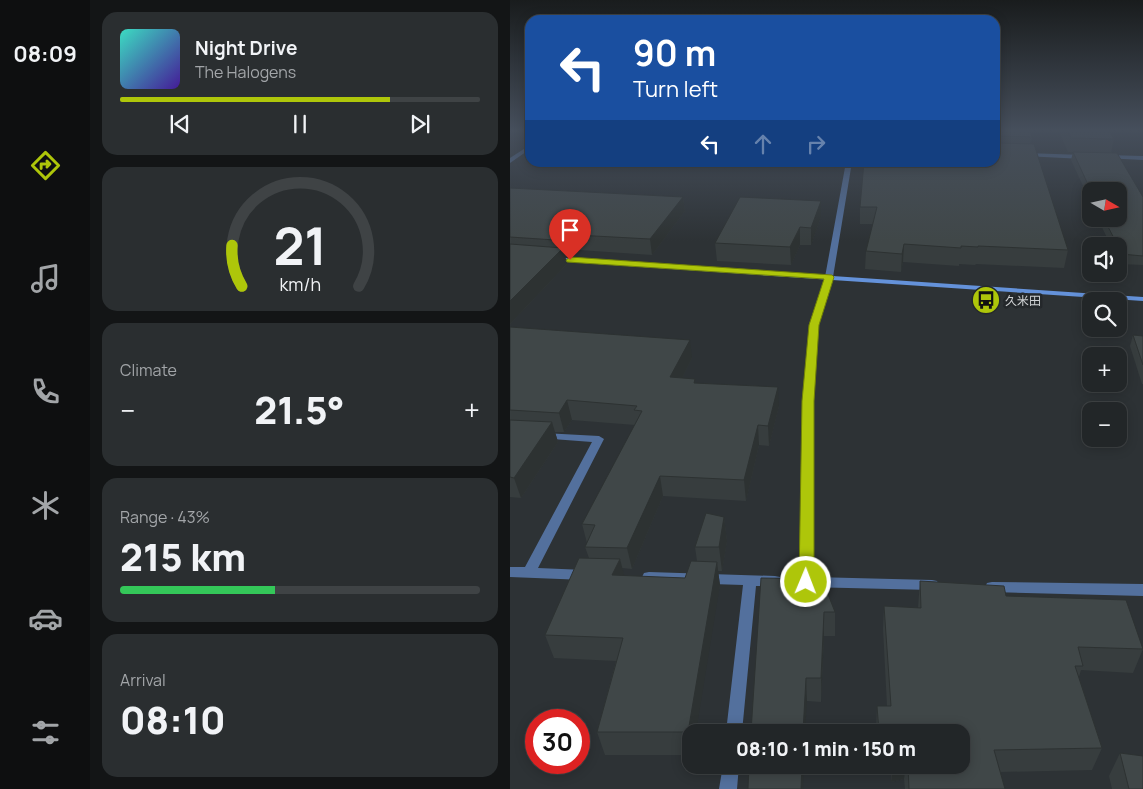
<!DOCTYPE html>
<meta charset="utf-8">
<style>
body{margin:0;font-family:Manrope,"Noto Sans JP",sans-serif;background:#2a2e30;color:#f1f3f6;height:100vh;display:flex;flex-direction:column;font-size:19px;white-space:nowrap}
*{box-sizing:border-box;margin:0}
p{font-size:16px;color:#a2a5a8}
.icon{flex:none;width:28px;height:28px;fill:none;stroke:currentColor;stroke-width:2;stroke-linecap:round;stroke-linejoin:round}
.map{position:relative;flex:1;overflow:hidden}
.sheet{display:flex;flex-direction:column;gap:12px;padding:12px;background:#131516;width:420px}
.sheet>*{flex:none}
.guide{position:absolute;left:15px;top:15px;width:475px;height:152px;border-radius:15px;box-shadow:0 2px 12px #0003,0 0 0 1px #3f4345;background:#1a4fa0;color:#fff;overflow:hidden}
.needle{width:32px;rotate:99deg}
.controls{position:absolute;left:572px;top:182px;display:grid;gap:10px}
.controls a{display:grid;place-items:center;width:45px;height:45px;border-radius:10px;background:#222628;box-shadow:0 2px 12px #0003,0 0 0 1px #3f4345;font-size:25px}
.speed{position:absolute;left:15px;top:709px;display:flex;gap:10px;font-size:25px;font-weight:700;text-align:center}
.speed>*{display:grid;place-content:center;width:65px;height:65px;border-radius:50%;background:#222628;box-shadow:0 2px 12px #0003,0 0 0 1px #3f4345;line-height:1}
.speed .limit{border:8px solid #d22;background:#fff;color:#111}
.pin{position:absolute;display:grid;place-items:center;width:42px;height:42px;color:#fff;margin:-51px -21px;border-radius:50% 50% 50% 0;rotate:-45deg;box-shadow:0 0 5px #0007}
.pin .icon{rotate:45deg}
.me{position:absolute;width:55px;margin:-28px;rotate:1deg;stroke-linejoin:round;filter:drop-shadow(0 0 4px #0008)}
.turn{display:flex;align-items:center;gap:18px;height:105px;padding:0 25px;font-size:22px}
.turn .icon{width:65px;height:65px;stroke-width:2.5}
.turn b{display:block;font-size:35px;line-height:42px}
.lanes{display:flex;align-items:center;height:48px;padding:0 25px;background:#0003;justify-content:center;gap:25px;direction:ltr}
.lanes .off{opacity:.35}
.big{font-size:38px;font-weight:800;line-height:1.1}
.sheet .tile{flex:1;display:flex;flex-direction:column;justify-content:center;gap:8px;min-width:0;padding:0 18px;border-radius:15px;background:#2a2e30}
.sheet .dial{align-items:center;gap:0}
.dial svg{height:130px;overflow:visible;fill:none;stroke:#3f4345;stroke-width:7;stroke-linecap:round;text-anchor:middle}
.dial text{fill:#f1f3f6;stroke:none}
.song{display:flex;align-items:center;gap:15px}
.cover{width:60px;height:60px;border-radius:8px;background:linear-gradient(135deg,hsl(170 70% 55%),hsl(260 70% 35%))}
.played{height:5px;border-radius:2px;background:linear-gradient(90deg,#aec60a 75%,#3f4345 75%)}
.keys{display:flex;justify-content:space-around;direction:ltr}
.heat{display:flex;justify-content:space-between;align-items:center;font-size:28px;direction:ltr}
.charge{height:8px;border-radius:4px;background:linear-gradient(90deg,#34c759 43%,#3f4345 0)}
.trip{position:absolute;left:172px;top:724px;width:288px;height:50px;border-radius:15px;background:#222628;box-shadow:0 2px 12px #0003,0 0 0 1px #3f4345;font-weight:800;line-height:50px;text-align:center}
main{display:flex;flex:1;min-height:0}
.tabs{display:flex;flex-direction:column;width:90px;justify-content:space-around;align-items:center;background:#0e0f10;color:#a2a5a8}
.tabs .icon{width:35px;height:35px}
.tabs .selected{color:#aec60a}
.tabs b{font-size:22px;color:#f1f3f6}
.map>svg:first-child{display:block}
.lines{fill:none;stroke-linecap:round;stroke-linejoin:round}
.street{fill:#53709d;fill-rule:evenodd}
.secondary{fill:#6492da;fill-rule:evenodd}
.wall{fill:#373d3e}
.shaded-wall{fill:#2d3232}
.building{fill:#404748;stroke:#2d3232}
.route{fill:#aec60a;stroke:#718106}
.labels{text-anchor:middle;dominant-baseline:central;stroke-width:5;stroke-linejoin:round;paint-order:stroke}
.poi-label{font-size:12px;fill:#cfd2d4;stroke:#24282b;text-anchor:start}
</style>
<main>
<nav class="tabs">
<b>08:09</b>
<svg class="icon selected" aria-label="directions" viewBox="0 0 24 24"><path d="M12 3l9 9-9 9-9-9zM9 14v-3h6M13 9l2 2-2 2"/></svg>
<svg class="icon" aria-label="music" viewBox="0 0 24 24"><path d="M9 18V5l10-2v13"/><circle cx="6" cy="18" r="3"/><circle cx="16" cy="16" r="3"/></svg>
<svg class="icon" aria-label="phone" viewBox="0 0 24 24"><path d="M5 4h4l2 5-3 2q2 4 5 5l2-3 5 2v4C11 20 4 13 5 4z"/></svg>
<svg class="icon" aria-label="climate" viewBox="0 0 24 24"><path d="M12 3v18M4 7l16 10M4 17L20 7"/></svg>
<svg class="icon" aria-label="car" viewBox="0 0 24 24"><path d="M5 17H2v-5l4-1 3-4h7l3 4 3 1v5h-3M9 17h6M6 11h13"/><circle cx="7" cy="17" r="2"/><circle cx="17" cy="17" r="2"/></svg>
<svg class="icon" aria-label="filters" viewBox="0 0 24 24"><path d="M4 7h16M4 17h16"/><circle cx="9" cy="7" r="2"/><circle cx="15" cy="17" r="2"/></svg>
</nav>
<section class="sheet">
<div class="tile">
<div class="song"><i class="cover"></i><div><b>Night Drive</b><p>The Halogens</p></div></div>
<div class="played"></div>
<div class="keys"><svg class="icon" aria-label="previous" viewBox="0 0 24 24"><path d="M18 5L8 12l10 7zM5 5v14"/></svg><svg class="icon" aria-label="pause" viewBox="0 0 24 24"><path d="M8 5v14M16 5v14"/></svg><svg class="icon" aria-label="next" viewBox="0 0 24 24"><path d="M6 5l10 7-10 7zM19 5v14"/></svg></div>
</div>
<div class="tile dial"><svg viewBox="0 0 100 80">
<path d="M14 69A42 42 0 1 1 86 69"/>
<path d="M14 69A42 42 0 0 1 8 44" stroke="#aec60a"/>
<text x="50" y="56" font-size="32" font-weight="700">21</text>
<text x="50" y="72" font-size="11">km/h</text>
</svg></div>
<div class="tile"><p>Climate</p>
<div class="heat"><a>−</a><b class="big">21.5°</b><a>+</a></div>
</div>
<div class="tile"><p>Range · 43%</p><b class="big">215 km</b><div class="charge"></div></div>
<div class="tile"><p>Arrival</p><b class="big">08:10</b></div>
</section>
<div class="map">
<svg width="633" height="789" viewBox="0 0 633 789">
<rect width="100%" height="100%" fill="#2d3235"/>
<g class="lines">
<g class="street">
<polygon points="20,145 20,149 0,163 0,158"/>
<polygon points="516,153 574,155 577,157 574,159 514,156 513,155"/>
<polygon points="596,155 633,156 633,160 594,158 593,157"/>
<polygon points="336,162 342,162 323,277 308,325 303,401 303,577 422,580 427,581 429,585 427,589 422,590 296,587 291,586 289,582 293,401 300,325 315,277"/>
<polygon points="33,433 89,436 94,439 28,568 75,570 80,571 82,575 80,579 75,580 0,577 0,567 15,567 82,442 29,438 28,436"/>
<polygon points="139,572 265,576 270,577 272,581 270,585 265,586 246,586 232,732 216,732 233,585 139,582 134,581 132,577 134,573"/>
<polygon points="482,582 633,584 633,596 482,592 477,591 475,587 477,583"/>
<polygon points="213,765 229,765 227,789 209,789"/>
</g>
<polygon class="secondary" points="40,257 633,297 633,301 43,261 40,261"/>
</g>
<g class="wall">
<polygon points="485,130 522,137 520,144 558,250 554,268 466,264 465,265 449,264 449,266 393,262 391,272 355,269 356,251 363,224 350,224 350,207"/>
<polygon points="548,130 599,130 604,139 601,153 633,197 633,265 609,264 609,246 601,246 588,219 609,219 581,191 581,203 561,160 563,152 558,152"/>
<polygon points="0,188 173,197 175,211 142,255 69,250 63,256 55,256 57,264 0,324"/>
<polygon points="311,201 311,217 301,245 290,245 281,265 207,261 205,243"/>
<polygon points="0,327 182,358 172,378 186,383 269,406 259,446 249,445 236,501 153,496 122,569 112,568 114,576 175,578 187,561 185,547 214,517 217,541 212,571 208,571 210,585 181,732 181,755 95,755 87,732 106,661 44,658 35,635 79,558 75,547 77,543 72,524 125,425 62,420 54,432 45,432 48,442 11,498 0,497"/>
<polygon points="623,335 633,336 633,384 632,384 620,346"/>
<polygon points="251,578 325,612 325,636 314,636 311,702 297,701"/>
<polygon points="410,581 496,596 633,649 623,673 571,670 569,677 592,748 582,770 490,772 495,789 395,789 394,779 381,782 381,766 368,766 368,765 451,765 451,732 366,732 367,706 377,706 373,629 374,606 408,608"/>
<polygon points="610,753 633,789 602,789 599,776"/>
</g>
<g class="shaded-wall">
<polygon points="173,197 175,211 142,255 140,239"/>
<polygon points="311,201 311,217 301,245 301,228"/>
<polygon points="290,227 290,245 281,265 280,247"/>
<polygon points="66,235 69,250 63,256 60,241"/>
<polygon points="394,244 393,262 391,272 392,254"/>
<polygon points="53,248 57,264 0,324 0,301"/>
<polygon points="180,340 182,358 163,396 160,377"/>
<polygon points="268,387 269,406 259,446 258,426"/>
<polygon points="57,400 62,420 54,432 49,413"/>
<polygon points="42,422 48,442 11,498 4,478"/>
<polygon points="248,425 249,445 236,501 234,480"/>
<polygon points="150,476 153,496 122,569 117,548"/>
<polygon points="214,517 217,541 212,571 209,547"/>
<polygon points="110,559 116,582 102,575"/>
<polygon points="207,562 210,585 186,732 181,732 181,747 178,732"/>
<polygon points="314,612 314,636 311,702 311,678"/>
<polygon points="296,678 297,701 295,732 293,732"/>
<polygon points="292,765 294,765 293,789 291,789"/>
<polygon points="383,765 396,765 394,779 381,782"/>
</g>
<g class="building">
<polygon points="485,130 520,130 522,137 487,136 485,142 487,143 524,144 558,250 468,246 468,247 451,246 451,248 394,244 392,254 356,251 367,207 350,207 354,162 485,162"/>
<polygon points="557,130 599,130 604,139 561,138"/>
<polygon points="563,152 607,153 633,197 633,256 611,254 609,249 609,246 608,246 594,219 609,219 609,191 581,191"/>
<polygon points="0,188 173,197 140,239 66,235 60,241 0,237"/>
<polygon points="230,197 311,201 301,228 290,227 280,247 205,243"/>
<polygon points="0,244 53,248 0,301"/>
<polygon points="0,327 180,340 160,377 185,379 184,383 268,387 258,426 248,425 234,480 150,476 117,548 75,547 85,525 72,524 132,411 124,410 127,406 57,400 49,413 0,410"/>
<polygon points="623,335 633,336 633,365"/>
<polygon points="0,420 42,422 4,478 0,477"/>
<polygon points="196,513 214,517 209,547 185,547"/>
<polygon points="69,558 110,559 102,575 175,578 181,561 207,562 178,732 87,732 113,638 35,635"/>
<polygon points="251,578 312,579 325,612 314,612 311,678 296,678 293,732 241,732"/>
<polygon points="410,581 494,586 496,596 616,600 633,649 568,647 573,666 565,666 592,748 484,750 495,789 399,789 398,765 451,765 451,732 369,732 367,706 381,706 374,606 411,608"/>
<polygon points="610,753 633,756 633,789 619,789"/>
<polygon points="239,765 292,765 291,789 238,789"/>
</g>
<linearGradient id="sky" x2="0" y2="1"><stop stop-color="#191c1d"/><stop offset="0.54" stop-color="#464f5c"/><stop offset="1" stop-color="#464f5c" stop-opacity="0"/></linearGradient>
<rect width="633" height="241" fill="url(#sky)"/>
<polygon class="route" points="60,257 322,275 324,277 309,325 304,401 304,582 302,586 296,588 291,586 289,582 292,401 299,325 314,279 57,262 56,260"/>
<defs>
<symbol id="bus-disc" viewBox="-11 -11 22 22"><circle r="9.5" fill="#aec60a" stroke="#24282b"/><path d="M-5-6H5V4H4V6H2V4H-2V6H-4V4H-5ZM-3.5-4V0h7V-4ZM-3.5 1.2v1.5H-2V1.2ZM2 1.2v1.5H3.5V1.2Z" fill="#111"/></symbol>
</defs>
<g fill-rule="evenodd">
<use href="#bus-disc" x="460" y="284" width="32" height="32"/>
</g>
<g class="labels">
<g class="poi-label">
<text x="495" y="300">久米田</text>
</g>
</g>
</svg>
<div class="controls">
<a><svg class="needle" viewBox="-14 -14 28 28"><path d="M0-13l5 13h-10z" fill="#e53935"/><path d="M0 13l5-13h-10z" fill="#a2a5a8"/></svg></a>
<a><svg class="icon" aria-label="sound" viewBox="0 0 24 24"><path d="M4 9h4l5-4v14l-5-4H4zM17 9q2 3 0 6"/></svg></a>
<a><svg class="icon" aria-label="search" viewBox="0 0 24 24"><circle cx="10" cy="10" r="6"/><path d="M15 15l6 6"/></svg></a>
<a>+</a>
<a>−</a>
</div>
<div class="speed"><div class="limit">30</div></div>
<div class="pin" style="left:60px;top:260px;background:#d93025"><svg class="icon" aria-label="arrive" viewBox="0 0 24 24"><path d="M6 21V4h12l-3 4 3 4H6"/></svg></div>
<svg class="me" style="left:296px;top:582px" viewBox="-20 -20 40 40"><circle r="17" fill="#aec60a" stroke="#fff" stroke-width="3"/><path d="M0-11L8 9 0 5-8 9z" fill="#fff"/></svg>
<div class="trip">08:10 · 1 min · 150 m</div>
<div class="guide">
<div class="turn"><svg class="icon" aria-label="left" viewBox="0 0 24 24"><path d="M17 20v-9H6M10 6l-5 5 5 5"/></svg><div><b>90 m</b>Turn left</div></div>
<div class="lanes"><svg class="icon" aria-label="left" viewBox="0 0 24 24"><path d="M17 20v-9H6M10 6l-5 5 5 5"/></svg><svg class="icon off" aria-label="ahead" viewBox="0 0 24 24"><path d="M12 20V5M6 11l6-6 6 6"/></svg><svg class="icon off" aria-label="right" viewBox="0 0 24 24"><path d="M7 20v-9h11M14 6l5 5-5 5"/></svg></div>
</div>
</div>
</main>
